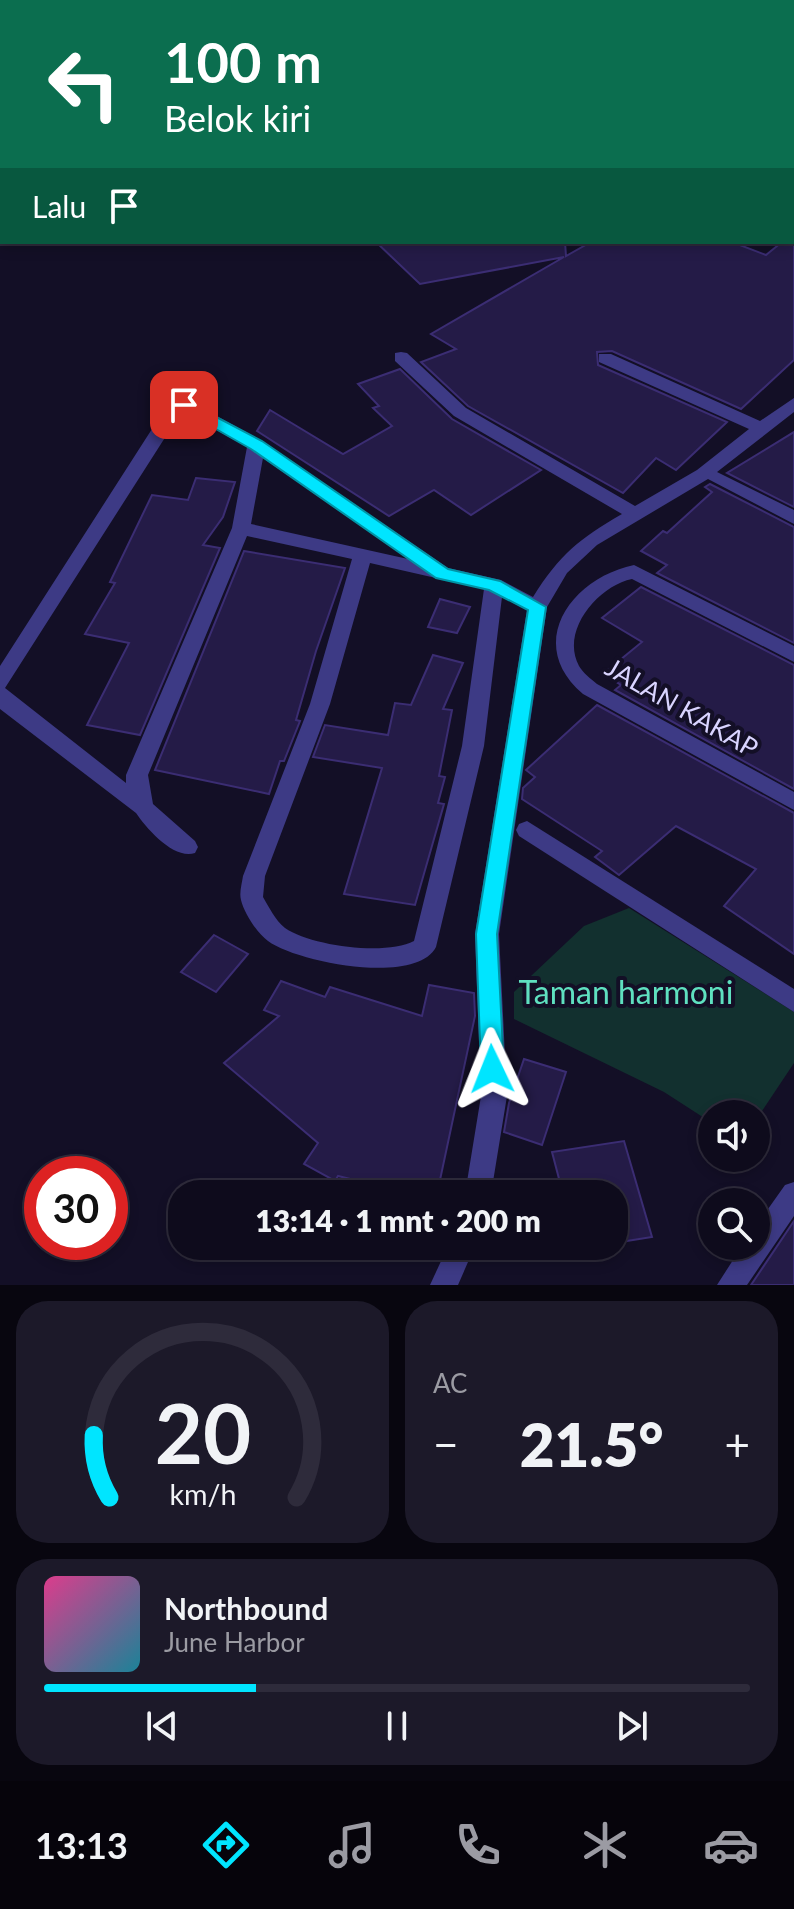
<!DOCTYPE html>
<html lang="id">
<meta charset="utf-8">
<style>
body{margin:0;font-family:Lato,sans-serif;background:#1c1929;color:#f1f3f6;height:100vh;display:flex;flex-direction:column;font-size:30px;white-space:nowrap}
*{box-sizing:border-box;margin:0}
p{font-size:26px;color:#9b9ba3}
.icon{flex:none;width:44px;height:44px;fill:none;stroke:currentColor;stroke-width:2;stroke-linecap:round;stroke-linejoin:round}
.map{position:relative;height:1285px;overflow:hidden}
.panel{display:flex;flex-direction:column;gap:16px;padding:16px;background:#08060f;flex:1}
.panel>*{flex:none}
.banner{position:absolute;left:0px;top:0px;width:794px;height:244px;box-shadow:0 4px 12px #0003,0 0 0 2px #2e2b3b;background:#0b6e4f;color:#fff;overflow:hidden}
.buttons{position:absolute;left:698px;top:1100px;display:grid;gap:16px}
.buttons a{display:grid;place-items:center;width:72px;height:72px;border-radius:50%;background:#0e0b1c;box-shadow:0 4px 12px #0003,0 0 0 2px #2e2b3b;font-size:40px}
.speed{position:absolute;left:24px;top:1156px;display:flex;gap:16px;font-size:40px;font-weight:700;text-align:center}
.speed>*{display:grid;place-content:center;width:104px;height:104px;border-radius:50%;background:#0e0b1c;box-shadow:0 4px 12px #0003,0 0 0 2px #2e2b3b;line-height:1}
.speed .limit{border:12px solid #d22;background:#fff;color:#111}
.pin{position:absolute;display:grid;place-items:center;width:68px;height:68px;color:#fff;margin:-34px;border-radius:16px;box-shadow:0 4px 12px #0006}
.me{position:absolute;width:88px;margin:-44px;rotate:358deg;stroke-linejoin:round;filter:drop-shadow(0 0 6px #0008)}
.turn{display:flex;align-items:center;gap:28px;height:168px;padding:0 32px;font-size:36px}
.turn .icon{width:104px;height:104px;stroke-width:2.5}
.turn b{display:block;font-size:56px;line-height:68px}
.then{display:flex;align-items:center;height:76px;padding:0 32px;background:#0003;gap:16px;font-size:30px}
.big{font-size:60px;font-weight:800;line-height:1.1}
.panel .card{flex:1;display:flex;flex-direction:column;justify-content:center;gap:12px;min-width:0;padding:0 28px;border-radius:32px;background:#1c1929}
.panel .dial{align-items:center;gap:0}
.dial svg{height:208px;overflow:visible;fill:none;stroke:#2e2b3b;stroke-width:7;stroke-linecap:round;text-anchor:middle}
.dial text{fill:#f1f3f6;stroke:none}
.song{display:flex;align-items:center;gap:24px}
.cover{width:96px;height:96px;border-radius:12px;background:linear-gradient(135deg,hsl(330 70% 55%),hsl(190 70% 35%))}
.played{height:8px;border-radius:4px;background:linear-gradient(90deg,#00e5ff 30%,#2e2b3b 30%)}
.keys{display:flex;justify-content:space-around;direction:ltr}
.heat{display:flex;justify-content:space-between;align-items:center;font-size:44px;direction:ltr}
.panel .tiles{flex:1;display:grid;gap:16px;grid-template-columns:1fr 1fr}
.card:last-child{grid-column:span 2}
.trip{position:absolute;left:168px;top:1180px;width:460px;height:80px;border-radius:32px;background:#0e0b1c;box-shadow:0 4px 12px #0003,0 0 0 2px #2e2b3b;font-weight:800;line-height:80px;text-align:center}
.menu{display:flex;height:128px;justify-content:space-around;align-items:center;background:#06040b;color:#9b9ba3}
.menu .icon{width:56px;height:56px}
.menu .selected{color:#00e5ff}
.menu b{font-size:36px;color:#f1f3f6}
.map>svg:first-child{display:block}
.green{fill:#12302f}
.building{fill:#241b47;stroke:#3b2d73;stroke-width:2}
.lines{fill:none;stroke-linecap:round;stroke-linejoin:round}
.minor{fill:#3d3a85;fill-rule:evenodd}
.route{fill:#00e5ff;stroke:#0095a6;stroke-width:2}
.labels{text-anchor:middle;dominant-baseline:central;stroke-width:8;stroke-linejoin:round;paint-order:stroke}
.street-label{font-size:26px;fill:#d9d4ff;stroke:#130f26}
.near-park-label{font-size:32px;fill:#5fe0c0;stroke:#130f26}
</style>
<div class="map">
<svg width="794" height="1285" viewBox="0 0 794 1285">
<rect width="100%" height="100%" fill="#130f26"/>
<polygon class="green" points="629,908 794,1012 794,1063 756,1120 756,1114 712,1114 712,1123 664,1092 514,1019 514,992 584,926"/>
<g class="building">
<polygon points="794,232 794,360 741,409 612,351 597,352 598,365 727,422 676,470 656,458 623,493 468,406 421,362 456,349 431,334 564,257 420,284 376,242 565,242 566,256 591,242 732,242 766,255 782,242 792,242"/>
<polygon points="400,369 452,419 541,470 471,515 434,490 389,516 257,431 270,410 343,454 392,426 373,408 379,406 358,384"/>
<polygon points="794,432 794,507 727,473"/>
<polygon points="196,478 235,482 223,517 203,545 220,548 140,735 87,725 129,643 85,634 115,583 110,582 152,495 188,500"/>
<polygon points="710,484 794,527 794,643 657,573 667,565 641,551 663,531 667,533 712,492 705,487"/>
<polygon points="244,551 345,568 316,651 296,720 300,721 284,761 280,761 269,794 155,770"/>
<polygon points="641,587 794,665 794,789 615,690 621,685 603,674 642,642 602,618"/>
<polygon points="440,599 470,607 457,633 428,627"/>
<polygon points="433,655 463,663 443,709 452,710 439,776 445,777 438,803 444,804 415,905 344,894 382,768 313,757 325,725 388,735 395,703 411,705"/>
<polygon points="597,705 794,813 794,954 724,906 756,869 676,826 619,875 595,857 602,851 522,799 523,788 535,777 526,770"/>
<polygon points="214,935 248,954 216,992 181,972"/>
<polygon points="281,981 325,997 330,987 422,1016 429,985 474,993 475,1016 437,1194 410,1194 338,1176 335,1181 304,1164 318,1143 224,1063 279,1016 264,1010"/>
<polygon points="524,1059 566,1072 542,1145 504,1132 509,1103"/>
<polygon points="624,1141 652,1237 614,1243 614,1194 563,1194 552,1152"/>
<polygon points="794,1221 794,1285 751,1285"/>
</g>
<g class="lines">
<g class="minor">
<polygon points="24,0 41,0 42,2 25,2"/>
<polygon points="737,0 753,0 754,2 738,2"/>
<polygon points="792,19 794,20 794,28 792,27"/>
<rect x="0" y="77" width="2" height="9"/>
<polygon points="0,108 2,108 0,118"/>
<polygon points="792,206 794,207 794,217 792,216"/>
<path d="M401,352L407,353L466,408L635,506L697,470L749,429L599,362V354H611L760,421L794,398V412L717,472L794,510V524L708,479L597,545L567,573L547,607L499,934L507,1096L491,1194H465L481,1096L475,934L527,610L502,597L484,746L436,947C416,986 296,962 268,941C257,933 244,913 241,900C239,893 242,883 243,876L310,704L352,559L247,536L148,775L153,804L195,841L198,847L195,853C174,860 147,829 136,813L0,709V666L168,404L190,401L262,441L448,568L501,580L533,597C560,554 579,539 622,514L454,416L395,361V353ZM182,411L247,447L232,528L126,775V783L5,688ZM263,458L408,559L251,524ZM370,563L484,589L462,746L414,941C386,956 311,946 285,928C275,920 269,907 263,897L265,876L330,704Z"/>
<path d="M634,565L794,646V662L632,579C598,586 560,631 579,666C583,673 591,679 597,684L794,792V810L583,694C524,644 571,578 634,565Z"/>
<polygon points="527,821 794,989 794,1012 519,836 516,830 519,824"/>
<polygon points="794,1182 794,1216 747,1285 717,1285 742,1246 756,1246 756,1226 785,1185"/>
<polygon points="448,1246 475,1246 458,1285 430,1285"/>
</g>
</g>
<polygon class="route" points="184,400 262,441 448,569 500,581 546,607 497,934 504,1069 500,1076 492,1079 484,1076 481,1069 476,934 528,610 489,590 436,578 251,449 179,408 177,405"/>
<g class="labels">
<g class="street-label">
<text transform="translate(682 707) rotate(30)">JALAN KAKAP</text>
</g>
<g class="near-park-label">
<text x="626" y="991">Taman harmoni</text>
</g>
</g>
</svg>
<div class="buttons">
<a><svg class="icon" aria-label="sound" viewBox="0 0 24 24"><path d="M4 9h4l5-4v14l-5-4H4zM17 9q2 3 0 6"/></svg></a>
<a><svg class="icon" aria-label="search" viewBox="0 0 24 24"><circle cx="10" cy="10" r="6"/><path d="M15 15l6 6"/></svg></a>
</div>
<div class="speed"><div class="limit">30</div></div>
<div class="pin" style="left:184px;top:405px;background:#d93025"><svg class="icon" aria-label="arrive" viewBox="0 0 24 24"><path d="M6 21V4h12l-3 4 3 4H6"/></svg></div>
<svg class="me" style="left:492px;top:1069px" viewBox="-20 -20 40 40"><path d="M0-17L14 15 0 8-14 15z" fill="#00e5ff" stroke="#fff" stroke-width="4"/></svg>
<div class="trip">13:14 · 1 mnt · 200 m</div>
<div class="banner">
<div class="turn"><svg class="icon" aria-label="left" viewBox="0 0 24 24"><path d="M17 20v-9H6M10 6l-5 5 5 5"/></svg><div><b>100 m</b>Belok kiri</div></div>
<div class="then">Lalu<svg class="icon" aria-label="arrive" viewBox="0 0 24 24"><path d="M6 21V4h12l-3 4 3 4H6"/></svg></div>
</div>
</div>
<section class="panel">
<div class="tiles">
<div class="card dial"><svg viewBox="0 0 100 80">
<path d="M14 69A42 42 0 1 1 86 69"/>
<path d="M14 69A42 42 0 0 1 8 45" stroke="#00e5ff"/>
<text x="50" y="56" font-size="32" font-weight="700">20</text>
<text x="50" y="72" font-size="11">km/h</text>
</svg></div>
<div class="card"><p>AC</p>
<div class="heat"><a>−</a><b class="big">21.5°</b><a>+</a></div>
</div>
<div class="card">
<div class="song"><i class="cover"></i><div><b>Northbound</b><p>June Harbor</p></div></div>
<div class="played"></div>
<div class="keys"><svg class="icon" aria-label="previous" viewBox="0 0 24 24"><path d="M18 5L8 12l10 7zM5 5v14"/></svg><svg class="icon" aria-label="pause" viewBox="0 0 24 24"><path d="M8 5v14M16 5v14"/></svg><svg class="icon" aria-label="next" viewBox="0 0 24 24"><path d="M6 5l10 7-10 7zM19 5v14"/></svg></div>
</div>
</div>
</section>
<nav class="menu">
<b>13:13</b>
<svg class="icon selected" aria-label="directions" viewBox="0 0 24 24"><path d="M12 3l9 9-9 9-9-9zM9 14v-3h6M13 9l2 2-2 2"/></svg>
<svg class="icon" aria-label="music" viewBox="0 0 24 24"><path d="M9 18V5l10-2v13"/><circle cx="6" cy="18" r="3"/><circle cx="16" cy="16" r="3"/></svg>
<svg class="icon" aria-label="phone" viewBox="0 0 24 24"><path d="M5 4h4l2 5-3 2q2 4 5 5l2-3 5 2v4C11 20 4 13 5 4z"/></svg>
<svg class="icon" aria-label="climate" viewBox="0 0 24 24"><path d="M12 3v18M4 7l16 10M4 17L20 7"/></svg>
<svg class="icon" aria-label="car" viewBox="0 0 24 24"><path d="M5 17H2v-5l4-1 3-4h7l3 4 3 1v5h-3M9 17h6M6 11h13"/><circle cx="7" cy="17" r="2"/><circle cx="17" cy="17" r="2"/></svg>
</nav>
